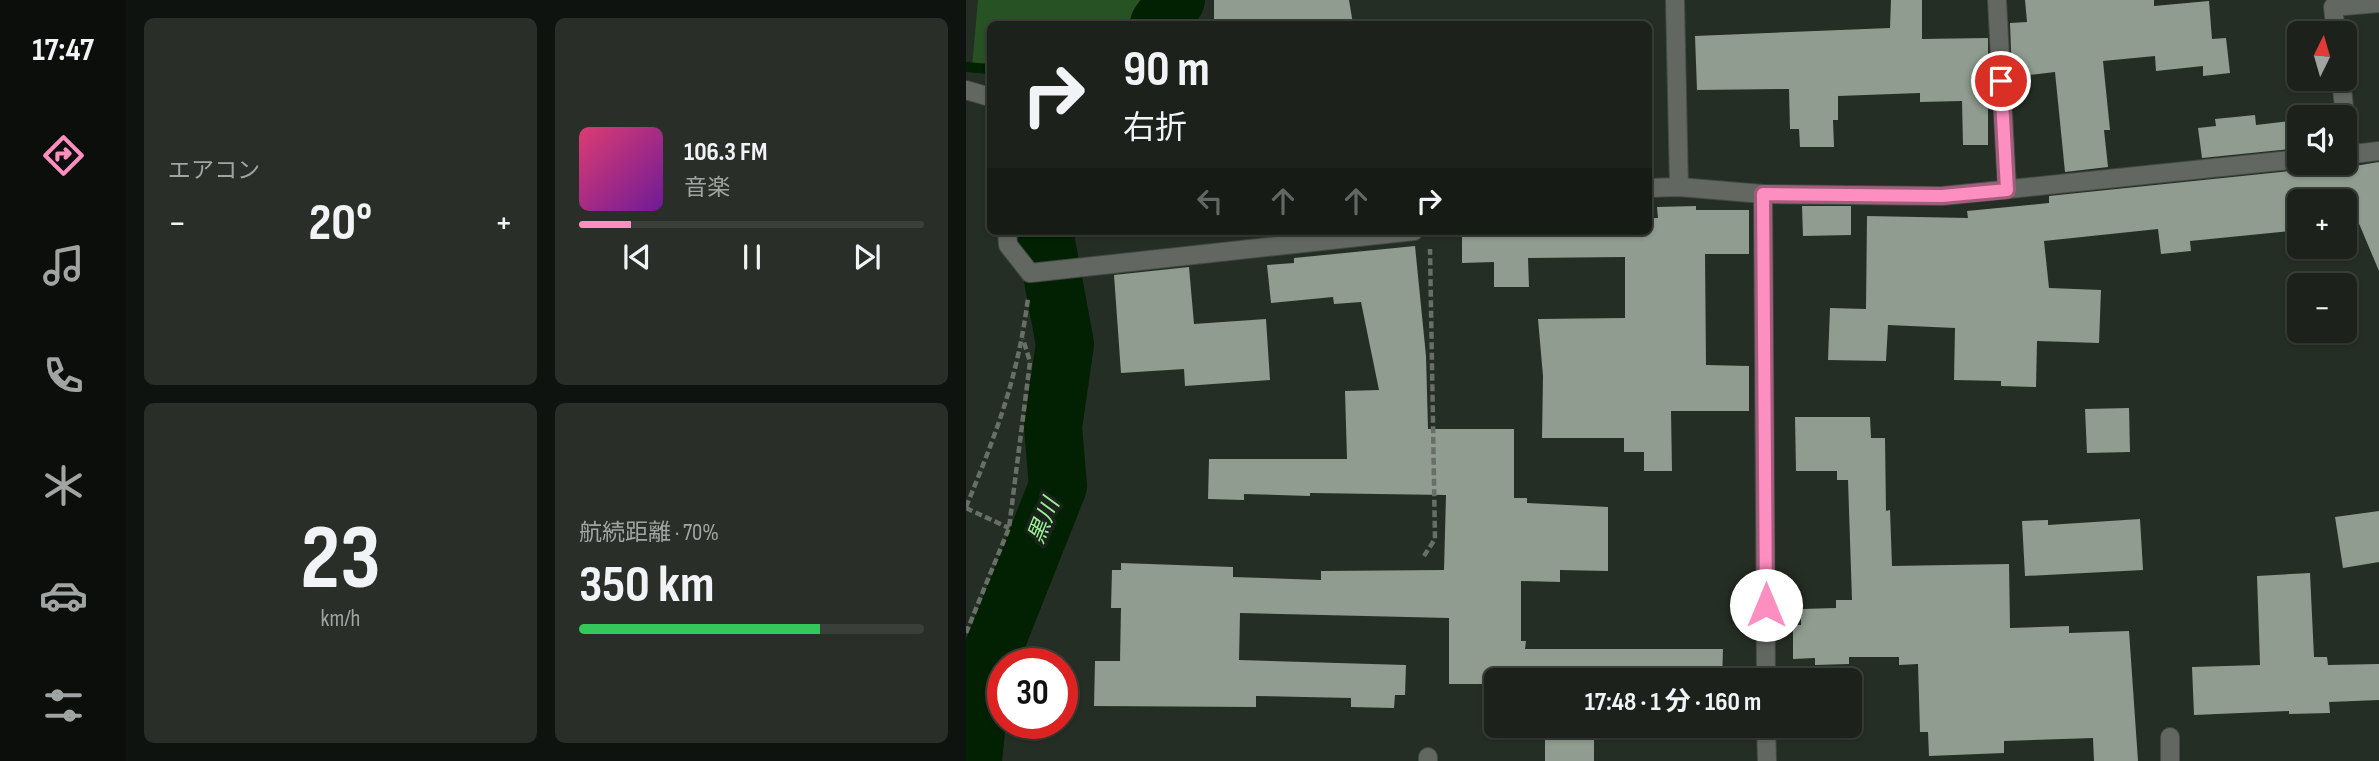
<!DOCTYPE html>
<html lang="ja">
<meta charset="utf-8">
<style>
body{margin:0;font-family:"Sofia Sans Condensed","Noto Sans JP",sans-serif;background:#292f28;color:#f1f3f6;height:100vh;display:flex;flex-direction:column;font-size:26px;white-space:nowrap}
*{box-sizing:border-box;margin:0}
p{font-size:23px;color:#a0a4a3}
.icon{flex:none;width:38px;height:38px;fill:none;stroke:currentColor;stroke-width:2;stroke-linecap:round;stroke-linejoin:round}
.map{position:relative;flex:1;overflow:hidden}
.details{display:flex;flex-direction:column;gap:18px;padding:18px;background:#0f130f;width:840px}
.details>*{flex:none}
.top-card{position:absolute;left:21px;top:21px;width:665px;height:214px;border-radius:10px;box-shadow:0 2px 5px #0004,0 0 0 2px #3a3f3a;background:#1c221b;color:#f1f3f6;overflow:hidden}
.needle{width:46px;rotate:5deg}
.tools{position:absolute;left:1321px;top:21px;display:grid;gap:14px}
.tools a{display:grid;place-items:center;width:70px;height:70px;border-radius:10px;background:#1c221b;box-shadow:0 2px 5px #0004,0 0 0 2px #3a3f3a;font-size:35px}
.speed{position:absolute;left:21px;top:648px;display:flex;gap:14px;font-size:35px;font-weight:700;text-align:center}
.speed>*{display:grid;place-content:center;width:91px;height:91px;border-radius:50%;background:#1c221b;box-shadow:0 2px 5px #0004,0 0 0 2px #3a3f3a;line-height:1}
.speed .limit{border:10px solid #d22;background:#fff;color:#111}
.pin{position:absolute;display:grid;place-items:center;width:60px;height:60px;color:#fff;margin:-30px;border:4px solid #fff;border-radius:50%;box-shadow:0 2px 7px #0007}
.me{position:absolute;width:77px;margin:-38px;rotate:0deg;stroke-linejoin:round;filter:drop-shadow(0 0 5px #0008)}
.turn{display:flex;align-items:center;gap:24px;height:147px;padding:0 21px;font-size:32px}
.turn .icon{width:91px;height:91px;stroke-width:2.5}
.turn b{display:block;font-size:49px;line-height:60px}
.lanes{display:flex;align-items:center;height:66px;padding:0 21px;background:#0003;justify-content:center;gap:35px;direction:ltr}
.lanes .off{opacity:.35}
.big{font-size:52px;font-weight:700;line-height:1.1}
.details .tile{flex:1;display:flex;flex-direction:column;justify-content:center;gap:10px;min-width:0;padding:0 24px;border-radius:10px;background:#292f28}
.details .dial{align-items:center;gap:0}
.dial b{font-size:91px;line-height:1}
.song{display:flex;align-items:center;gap:21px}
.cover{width:84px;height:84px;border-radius:10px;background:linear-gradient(135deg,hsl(340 70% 55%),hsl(280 70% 35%))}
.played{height:7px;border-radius:4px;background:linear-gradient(90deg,#fd8ec0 15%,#3a3f3a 15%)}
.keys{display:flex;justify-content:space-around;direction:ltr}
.heat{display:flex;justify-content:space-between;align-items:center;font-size:38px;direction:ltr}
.charge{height:10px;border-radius:5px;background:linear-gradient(90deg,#34c759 70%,#3a3f3a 0)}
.details .tiles{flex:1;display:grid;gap:18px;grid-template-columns:repeat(2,1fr)}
.trip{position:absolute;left:518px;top:668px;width:378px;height:70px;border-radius:10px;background:#1c221b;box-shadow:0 2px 5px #0004,0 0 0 2px #3a3f3a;font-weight:700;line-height:70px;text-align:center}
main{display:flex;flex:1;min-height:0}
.tabs{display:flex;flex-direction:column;width:126px;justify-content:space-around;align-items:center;background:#0b0e0b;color:#a0a4a3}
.tabs .icon{width:49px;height:49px}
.tabs .selected{color:#fd8ec0}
.tabs b{font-size:32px;color:#f1f3f6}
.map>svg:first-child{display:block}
.green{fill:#265224}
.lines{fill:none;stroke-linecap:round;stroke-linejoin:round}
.stream{stroke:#022102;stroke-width:10}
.river{stroke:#022102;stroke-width:58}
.building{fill:#909c8f}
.street-casing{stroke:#424b41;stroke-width:20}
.path{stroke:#676f67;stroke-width:4.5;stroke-dasharray:7 3.5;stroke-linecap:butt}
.street{stroke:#636762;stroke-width:18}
.route-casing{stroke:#a45c7d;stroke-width:18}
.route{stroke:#fd8ec0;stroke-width:12}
.labels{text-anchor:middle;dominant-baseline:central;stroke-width:7;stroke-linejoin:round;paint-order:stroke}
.water-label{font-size:23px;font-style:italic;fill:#9def97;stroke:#1b241a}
</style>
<main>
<nav class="tabs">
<b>17:47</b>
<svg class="icon selected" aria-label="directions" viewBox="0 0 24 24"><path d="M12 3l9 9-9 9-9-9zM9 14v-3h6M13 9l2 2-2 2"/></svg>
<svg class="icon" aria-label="music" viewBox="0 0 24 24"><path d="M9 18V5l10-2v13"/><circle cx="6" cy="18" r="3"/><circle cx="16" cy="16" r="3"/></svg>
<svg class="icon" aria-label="phone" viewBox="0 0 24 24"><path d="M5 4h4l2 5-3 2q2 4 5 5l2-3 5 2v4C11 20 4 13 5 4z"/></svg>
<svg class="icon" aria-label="climate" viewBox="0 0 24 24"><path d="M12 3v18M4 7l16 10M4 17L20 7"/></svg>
<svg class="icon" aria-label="car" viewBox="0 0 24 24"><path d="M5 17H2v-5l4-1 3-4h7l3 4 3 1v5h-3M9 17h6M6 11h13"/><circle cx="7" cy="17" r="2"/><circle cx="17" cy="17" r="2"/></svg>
<svg class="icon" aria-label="filters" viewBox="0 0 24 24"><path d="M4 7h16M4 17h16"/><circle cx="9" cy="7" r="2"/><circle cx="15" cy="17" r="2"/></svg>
</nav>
<section class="details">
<div class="tiles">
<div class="tile"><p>エアコン</p>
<div class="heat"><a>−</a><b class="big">20°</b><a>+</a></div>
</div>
<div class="tile">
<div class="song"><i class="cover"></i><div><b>106.3 FM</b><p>音楽</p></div></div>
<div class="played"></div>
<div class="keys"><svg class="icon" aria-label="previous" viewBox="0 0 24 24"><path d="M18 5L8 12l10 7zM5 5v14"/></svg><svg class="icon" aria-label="pause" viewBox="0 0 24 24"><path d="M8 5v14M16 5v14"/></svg><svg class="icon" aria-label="next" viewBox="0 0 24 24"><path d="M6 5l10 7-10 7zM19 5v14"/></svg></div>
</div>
<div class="tile dial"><b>23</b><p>km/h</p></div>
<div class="tile"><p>航続距離 · 70%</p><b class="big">350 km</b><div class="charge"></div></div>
</div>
</section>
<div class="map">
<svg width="1413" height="761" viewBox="0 0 1413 761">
<rect width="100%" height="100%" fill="#252e24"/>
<polygon class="green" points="12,0 193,0 172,24 24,24 24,69 6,67"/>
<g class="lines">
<polyline class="stream" points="0,67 24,69"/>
<g class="river">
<polyline points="193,24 210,0"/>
<polyline points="7,761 15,680 92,486 87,427 99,344 78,231"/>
</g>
</g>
<g class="building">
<polygon points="248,0 383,0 387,24 248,24"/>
<polygon points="925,0 956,0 956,39 1022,38 1022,145 997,145 996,101 954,102 954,93 872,96 872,120 867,120 868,147 834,147 833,129 824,129 823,89 731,90 729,36 924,28"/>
<polygon points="1059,0 1188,0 1188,6 1243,1 1246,39 1260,38 1264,73 1237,76 1237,66 1190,71 1189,56 1137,61 1144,130 1138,130 1142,167 1099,172 1089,72 1046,77 1044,23 1061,22"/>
<polygon points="1289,115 1290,125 1334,120 1334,148 1236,158 1232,128 1250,126 1249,119"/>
<polygon points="1413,162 1413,271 1389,214 1379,216 1379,201 1334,201 1334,230 1224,241 1225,251 1195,254 1192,229 1078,241 1083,288 1135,290 1133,343 1071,341 1070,387 1035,386 1035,381 988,380 989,328 922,325 920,361 862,360 864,308 900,309 901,216 1002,218 1001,211 1083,203 1083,196 1334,170 1334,175"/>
<polygon points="730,206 730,210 783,210 783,254 739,254 740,365 783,366 783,411 705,411 706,471 678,471 678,452 658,452 658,438 576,438 577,376 572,319 659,318 659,257 562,258 563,287 528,287 528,262 496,263 496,231 682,231 682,218 692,218 691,207"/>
<polygon points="836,206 885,206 885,235 837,236"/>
<polygon points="449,246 460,356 462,429 548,429 548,498 561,498 561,503 642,507 642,571 594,570 594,582 555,581 555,641 560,641 559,649 757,649 756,681 530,681 530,684 483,684 483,618 274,613 273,660 440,665 439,695 429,695 428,708 385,707 385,698 290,696 290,707 128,706 129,661 154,661 155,608 145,608 146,570 155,570 155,563 267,567 267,577 355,580 355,571 478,570 480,495 344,493 344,496 278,494 278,500 242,499 243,459 381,459 379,391 413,390 395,302 368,304 367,297 305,303 301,265 328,263 328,258"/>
<polygon points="223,267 228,324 300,319 304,380 219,386 218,369 155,373 148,275"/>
<polygon points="1163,408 1164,452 1121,453 1119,409"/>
<polygon points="829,417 904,417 905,438 919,438 920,511 924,510 926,566 1043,564 1044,628 1103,626 1103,633 1163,631 1172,761 1128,761 1127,738 1038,741 1038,753 963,756 962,732 954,732 952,664 933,665 933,657 883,657 883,664 849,665 849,658 827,659 827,625 835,625 835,609 870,608 870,600 886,600 882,480 871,480 871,471 830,471"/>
<polygon points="1413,511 1413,562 1377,568 1369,517"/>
<polygon points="1174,519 1177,570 1059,576 1056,521 1082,520 1082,525"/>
<polygon points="1344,573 1348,657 1361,657 1362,665 1413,664 1413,700 1363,702 1364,713 1323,714 1323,711 1228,715 1226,667 1294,665 1291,576"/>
<polygon points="579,726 619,726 619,730 628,730 628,761 579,761"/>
</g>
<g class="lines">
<defs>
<g id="street">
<polyline points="709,0 713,187"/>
<polyline points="1031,0 1041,189"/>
<polyline points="1370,33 1367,7 1413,3"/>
<polyline points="1375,79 1383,154"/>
<polyline points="0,90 24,97"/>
<polyline points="1379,155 1413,151"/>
<polyline points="682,188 713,187 797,194 976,196 1334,159"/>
<polyline points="797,194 800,681"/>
<polyline points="41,231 42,245 64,273 448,231"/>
<polyline points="800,726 801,761"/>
<polyline points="1204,737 1204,761"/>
<polyline points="462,757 462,761"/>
</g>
</defs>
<use href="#street" class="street-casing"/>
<g class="path">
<path d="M0,507C30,434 52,378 62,298"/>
<polyline points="0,508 43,528"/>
<polyline points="458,556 469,539 464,249"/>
<polyline points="0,633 43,528 64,362 57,339"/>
</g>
<use href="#street" class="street"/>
</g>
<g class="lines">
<defs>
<polyline id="route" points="800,605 797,194 976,196 1041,190 1035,81"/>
</defs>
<use href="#route" class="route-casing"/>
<use href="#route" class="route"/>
</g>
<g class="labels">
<g class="water-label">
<text transform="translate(78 521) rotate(-68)">黒川</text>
</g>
</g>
</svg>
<div class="tools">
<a><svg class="needle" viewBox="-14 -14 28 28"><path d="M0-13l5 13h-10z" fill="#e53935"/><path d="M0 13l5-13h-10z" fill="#a0a4a3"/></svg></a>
<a><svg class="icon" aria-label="sound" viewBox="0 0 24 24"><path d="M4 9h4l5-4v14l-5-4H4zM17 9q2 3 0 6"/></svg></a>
<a>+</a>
<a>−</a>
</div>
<div class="speed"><div class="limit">30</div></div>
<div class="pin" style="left:1035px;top:81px;background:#d93025"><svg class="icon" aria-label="arrive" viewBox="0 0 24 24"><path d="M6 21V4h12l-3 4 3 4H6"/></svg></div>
<svg class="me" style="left:800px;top:605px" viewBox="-20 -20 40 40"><circle r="19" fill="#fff"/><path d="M0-13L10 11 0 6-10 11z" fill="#fd8ec0"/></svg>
<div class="trip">17:48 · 1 分 · 160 m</div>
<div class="top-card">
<div class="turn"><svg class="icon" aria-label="right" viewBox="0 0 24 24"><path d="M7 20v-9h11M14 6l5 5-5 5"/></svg><div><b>90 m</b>右折</div></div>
<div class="lanes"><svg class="icon off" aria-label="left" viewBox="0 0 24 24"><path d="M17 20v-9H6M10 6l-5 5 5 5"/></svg><svg class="icon off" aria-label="ahead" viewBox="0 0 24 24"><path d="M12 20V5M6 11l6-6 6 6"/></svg><svg class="icon off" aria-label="ahead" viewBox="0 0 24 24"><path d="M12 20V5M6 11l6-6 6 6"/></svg><svg class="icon" aria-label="right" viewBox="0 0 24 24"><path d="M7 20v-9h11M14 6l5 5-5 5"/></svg></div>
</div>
</div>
</main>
